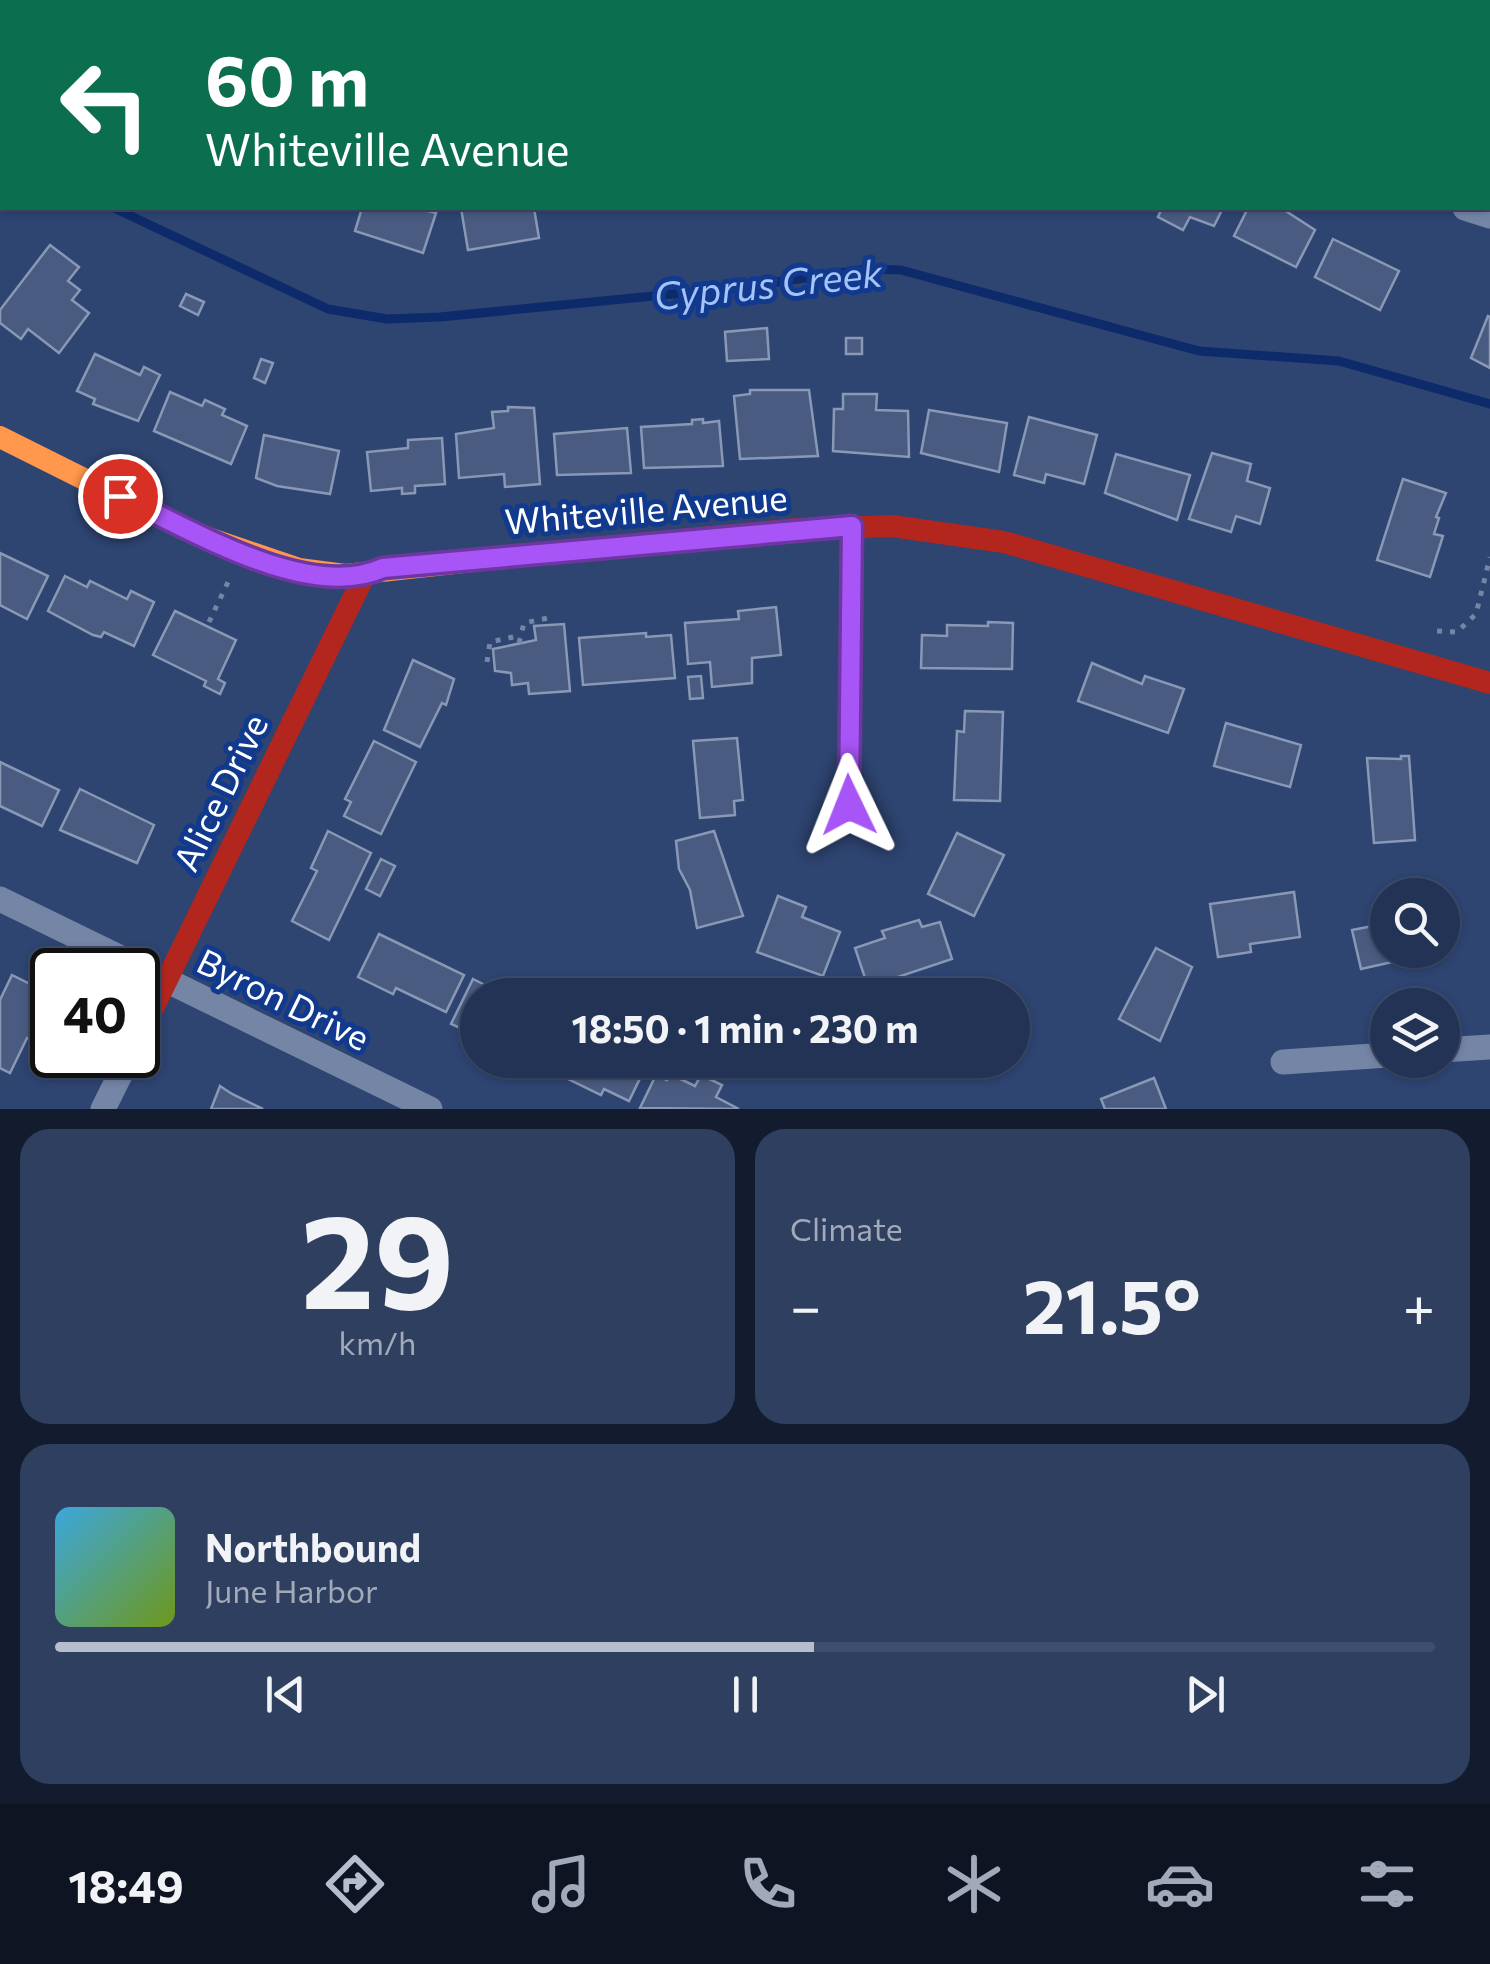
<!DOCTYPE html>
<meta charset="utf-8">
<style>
body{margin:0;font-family:Commissioner,sans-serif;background:#2e3f5f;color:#f1f3f6;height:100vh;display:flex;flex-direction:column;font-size:38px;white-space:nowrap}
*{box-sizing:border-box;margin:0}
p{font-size:32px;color:#a2aab9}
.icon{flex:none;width:55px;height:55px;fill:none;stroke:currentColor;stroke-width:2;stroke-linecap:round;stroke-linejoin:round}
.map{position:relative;height:1109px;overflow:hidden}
.side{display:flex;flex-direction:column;gap:20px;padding:20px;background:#131c2f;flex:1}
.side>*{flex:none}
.top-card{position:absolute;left:0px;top:0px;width:1490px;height:210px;box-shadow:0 2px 8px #0004,0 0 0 2px #3f4e6c;background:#0b6e4f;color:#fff;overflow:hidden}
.buttons{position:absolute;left:1370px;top:878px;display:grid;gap:20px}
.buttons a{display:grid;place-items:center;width:90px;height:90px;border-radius:50%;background:#235;box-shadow:0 2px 8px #0004,0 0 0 2px #3f4e6c;font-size:50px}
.speed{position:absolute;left:30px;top:948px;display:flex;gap:20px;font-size:50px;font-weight:700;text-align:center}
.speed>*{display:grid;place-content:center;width:130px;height:130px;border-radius:50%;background:#235;box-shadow:0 2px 8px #0004,0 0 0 2px #3f4e6c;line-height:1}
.speed .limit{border:5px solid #111;border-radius:15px;background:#fff;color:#111}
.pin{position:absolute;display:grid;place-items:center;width:85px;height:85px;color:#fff;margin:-42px;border:5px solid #fff;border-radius:50%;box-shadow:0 2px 10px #0007}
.me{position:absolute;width:110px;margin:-55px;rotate:358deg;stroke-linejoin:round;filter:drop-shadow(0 0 8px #0008)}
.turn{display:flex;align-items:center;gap:35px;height:210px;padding:0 40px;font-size:45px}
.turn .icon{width:130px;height:130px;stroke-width:2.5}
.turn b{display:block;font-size:70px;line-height:85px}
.big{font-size:75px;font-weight:700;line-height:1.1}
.side .card{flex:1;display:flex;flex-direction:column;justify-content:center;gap:15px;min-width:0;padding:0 35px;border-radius:30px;background:#2e3f5f}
.side .dial{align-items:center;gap:0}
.dial b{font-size:130px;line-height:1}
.song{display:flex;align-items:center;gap:30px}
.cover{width:120px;height:120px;border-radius:15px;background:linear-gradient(135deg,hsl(200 70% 55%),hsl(80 70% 35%))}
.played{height:10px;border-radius:5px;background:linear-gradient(90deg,#b6becd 55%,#3f4e6c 55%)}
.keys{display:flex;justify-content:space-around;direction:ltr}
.heat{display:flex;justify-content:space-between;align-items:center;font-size:55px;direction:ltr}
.side .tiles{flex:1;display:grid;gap:20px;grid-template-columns:1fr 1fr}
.card:last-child{grid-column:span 2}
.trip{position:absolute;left:460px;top:978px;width:570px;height:100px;border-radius:50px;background:#235;box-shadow:0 2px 8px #0004,0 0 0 2px #3f4e6c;font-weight:700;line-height:100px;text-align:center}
.tabs{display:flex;height:160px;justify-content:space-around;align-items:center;background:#0e1422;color:#a2aab9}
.tabs .icon{width:70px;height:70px}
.tabs .selected{color:#b6becd}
.tabs b{font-size:45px;color:#f1f3f6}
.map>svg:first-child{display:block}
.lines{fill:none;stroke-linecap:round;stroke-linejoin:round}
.stream{stroke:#0d2b6b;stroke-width:9}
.building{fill:#495b80;stroke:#8998b4;stroke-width:2.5}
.path{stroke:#7585a5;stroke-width:5;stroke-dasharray:5 8;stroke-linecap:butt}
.street{stroke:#7585a5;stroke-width:25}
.fast{stroke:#63d668;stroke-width:22}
.slow{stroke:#ff974d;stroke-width:22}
.jam{stroke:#b3261e;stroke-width:22}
.route-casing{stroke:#6d37a1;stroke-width:25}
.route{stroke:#a855f7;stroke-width:18}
.labels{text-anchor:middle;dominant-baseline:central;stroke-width:10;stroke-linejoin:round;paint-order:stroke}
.street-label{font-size:35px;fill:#fff;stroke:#113a8e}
.water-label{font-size:38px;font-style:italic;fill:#a5c3f9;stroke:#113a8e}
</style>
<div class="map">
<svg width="1490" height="1109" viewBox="0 0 1490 1109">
<rect width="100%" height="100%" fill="#2e4471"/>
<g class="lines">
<g class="stream">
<polyline points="0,155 2,156"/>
<polyline points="114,208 328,309 387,319 440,317 735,288 868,269 901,270 1199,351 1339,361 1490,404"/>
</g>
</g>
<g class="building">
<polygon points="362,208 417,208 436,213 423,253 355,231"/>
<polygon points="461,208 534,208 539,238 468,250"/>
<polygon points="1162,208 1223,208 1214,226 1190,217 1183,230 1158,217"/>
<polygon points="1248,208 1281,208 1315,230 1296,267 1234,236"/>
<polygon points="1333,239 1399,271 1380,310 1315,277"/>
<polygon points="50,245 79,267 68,281 80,290 72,300 89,313 59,353 28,329 21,339 0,323 0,310"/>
<polygon points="186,294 204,302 198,315 180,306"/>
<polygon points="1488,316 1490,317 1490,368 1471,358"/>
<polygon points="767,328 769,359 727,361 725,332"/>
<rect x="846" y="338" width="16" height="16"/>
<polygon points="95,354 140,375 144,367 160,375 138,421 93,404 95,399 77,391"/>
<polygon points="261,359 273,363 265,383 254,378"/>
<polygon points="750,390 809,390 818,456 740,459 734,396 750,394"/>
<polygon points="170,392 202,406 205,400 225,409 222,415 247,426 231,464 154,431"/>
<polygon points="843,394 877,394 876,410 908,411 909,457 833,451 834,409 843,409"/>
<polygon points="508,407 534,408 540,484 505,487 504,474 459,478 456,434 494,428 492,412 508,411"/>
<polygon points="929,410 1007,423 999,472 921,453"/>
<polygon points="1029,417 1097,435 1084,484 1046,474 1044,483 1014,475"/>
<polygon points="703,419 703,423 719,421 723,466 644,468 641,427 692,424 692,420"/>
<polygon points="627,428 631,473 557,475 554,434"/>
<polygon points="264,435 339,451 330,494 277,486 256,478"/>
<polygon points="442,438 445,484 415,486 415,493 402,494 402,488 371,491 367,452 408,448 408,440"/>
<polygon points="1212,453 1251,464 1247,481 1270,488 1260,524 1236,516 1231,532 1189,519"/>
<polygon points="1116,454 1190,475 1177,520 1105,493"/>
<polygon points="1403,479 1446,493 1436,517 1439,518 1434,534 1443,536 1430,577 1377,560"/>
<polygon points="0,553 48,576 27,619 0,605"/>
<polygon points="65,576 87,587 90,581 127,599 131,591 154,602 134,646 104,632 101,637 93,635 48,611"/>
<polygon points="776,607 781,655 752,658 752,683 712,687 710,662 688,664 685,623 739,619 738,611"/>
<polygon points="175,611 236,640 218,679 225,683 220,694 204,686 206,681 153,655"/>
<polygon points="988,622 1013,623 1012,669 921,668 922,635 947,636 947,625 988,626"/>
<polygon points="564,624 570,691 529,694 528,683 512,685 511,673 495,671 493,649 536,640 534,626"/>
<polygon points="646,633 646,637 671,635 675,678 583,685 579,638"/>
<polygon points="413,660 454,679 446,705 442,703 420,747 384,730"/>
<polygon points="1092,663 1142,684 1145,676 1184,689 1168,733 1078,701"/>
<polygon points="701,676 703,698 690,699 688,677"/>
<polygon points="965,711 1003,712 1000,801 954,800 957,731 964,732"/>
<polygon points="1226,723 1301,745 1290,787 1214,766"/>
<polygon points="737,738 743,800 734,801 735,815 700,818 693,741"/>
<polygon points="374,741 416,762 381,834 344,816 351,802 345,799"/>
<polygon points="1401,756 1409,756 1415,840 1374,843 1367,758 1401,759"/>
<polygon points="0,762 59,790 42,826 0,806"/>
<polygon points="80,789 154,825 137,863 60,830"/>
<polygon points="328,831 371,853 329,940 292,921 317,871 311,868"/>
<polygon points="714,831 743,916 697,928 690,890 679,869 676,841"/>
<polygon points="957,833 1004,855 974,916 928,894"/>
<polygon points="381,859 395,866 380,896 366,889"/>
<polygon points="1294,892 1300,937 1250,944 1251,952 1218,957 1210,904"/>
<polygon points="778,896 806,907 802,917 840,932 823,976 757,952"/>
<polygon points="919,920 922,927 940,922 952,959 868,987 855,948 885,938 882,931"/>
<polygon points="1388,923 1388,950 1437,952 1361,969 1352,930"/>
<polygon points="379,934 464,975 446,1012 396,988 393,994 358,977"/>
<polygon points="1156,948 1192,967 1160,1041 1119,1019"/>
<polygon points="12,975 48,993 34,1021 43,1025 35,1041 27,1038 10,1073 0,1068 0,1000"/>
<polygon points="473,979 505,995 478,995 478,1036 451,1024"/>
<polygon points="557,1060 634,1060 646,1066 629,1101 604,1089 601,1095 566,1078 569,1073 555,1066"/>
<polygon points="670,1074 695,1086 701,1075 722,1085 716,1097 739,1109 640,1108 656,1075 667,1080"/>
<polygon points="1154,1078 1166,1109 1105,1109 1101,1099"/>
<polygon points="220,1086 232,1094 263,1109 211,1109"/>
</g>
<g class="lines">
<g class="path">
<polyline points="1119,0 1124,2"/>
<polyline points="209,622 229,580"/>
<polyline points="1437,631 1457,632 1476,614 1490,557"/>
<polyline points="519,643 524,623 548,618"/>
<polyline points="487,662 490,642 518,636"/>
</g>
<g class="street">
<polyline points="1041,0 1046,2"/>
<polyline points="507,2 508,0"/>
<polyline points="1309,2 1310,0"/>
<polyline points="1465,208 1490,216"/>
<polyline points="0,899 430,1109"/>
<polyline points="1442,1050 1490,1047"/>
<polyline points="1283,1062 1388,1055"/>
<polyline points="103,1109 130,1055"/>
</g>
<polyline class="fast" points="849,805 852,525"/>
<polyline class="slow" points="0,437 190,532 299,569 345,575 545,553"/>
<g class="jam">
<polyline points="545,553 796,529 892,526 1004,542 1490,683"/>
<polyline points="138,1039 364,576"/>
</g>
</g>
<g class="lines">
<defs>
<path id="route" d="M120,496C188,528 308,602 383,568L852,526L849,805"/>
</defs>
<use href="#route" class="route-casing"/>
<use href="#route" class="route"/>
</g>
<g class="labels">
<g class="street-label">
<text transform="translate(646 508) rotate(-5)">Whiteville Avenue</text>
<text transform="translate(219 792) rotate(-64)">Alice Drive</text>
<text transform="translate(284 998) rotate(26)">Byron Drive</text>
</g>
<g class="water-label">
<text transform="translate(768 283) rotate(-6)">Cyprus Creek</text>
</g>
</g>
</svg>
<div class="buttons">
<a><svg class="icon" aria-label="search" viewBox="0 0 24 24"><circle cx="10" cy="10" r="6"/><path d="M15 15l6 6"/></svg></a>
<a><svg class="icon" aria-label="layers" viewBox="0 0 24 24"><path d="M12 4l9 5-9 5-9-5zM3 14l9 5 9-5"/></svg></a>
</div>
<div class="speed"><div class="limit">40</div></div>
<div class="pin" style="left:120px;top:496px;background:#d93025"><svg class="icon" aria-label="arrive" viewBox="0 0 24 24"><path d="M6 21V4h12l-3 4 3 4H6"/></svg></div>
<svg class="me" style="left:849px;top:805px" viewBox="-20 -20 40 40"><path d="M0-17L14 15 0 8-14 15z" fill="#a855f7" stroke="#fff" stroke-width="4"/></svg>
<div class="trip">18:50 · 1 min · 230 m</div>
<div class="top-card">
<div class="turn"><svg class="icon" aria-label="left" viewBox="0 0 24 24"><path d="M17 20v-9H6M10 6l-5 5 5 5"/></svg><div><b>60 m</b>Whiteville Avenue</div></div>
</div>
</div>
<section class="side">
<div class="tiles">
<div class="card dial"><b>29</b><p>km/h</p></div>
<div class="card"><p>Climate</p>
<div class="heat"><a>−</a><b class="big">21.5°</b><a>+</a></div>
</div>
<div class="card">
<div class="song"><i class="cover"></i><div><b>Northbound</b><p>June Harbor</p></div></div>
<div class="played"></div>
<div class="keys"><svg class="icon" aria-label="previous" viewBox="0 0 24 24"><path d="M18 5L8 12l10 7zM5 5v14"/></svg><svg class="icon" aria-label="pause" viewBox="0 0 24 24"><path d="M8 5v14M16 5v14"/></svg><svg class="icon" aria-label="next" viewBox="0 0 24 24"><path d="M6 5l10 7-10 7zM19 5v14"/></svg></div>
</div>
</div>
</section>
<nav class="tabs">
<b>18:49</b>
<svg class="icon selected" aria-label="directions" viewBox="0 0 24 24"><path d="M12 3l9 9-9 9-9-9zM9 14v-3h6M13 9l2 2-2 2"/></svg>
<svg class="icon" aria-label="music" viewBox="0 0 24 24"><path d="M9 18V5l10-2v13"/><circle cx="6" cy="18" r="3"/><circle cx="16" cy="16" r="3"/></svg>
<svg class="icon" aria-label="phone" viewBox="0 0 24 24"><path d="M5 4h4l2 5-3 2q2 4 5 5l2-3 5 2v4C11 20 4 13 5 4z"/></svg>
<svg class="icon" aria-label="climate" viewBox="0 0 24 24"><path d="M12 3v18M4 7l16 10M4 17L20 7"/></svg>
<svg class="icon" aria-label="car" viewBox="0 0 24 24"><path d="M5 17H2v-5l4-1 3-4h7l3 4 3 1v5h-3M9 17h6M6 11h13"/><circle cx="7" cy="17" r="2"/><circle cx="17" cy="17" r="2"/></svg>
<svg class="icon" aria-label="filters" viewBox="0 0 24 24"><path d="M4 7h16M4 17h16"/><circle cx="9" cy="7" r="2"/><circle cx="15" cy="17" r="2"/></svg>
</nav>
